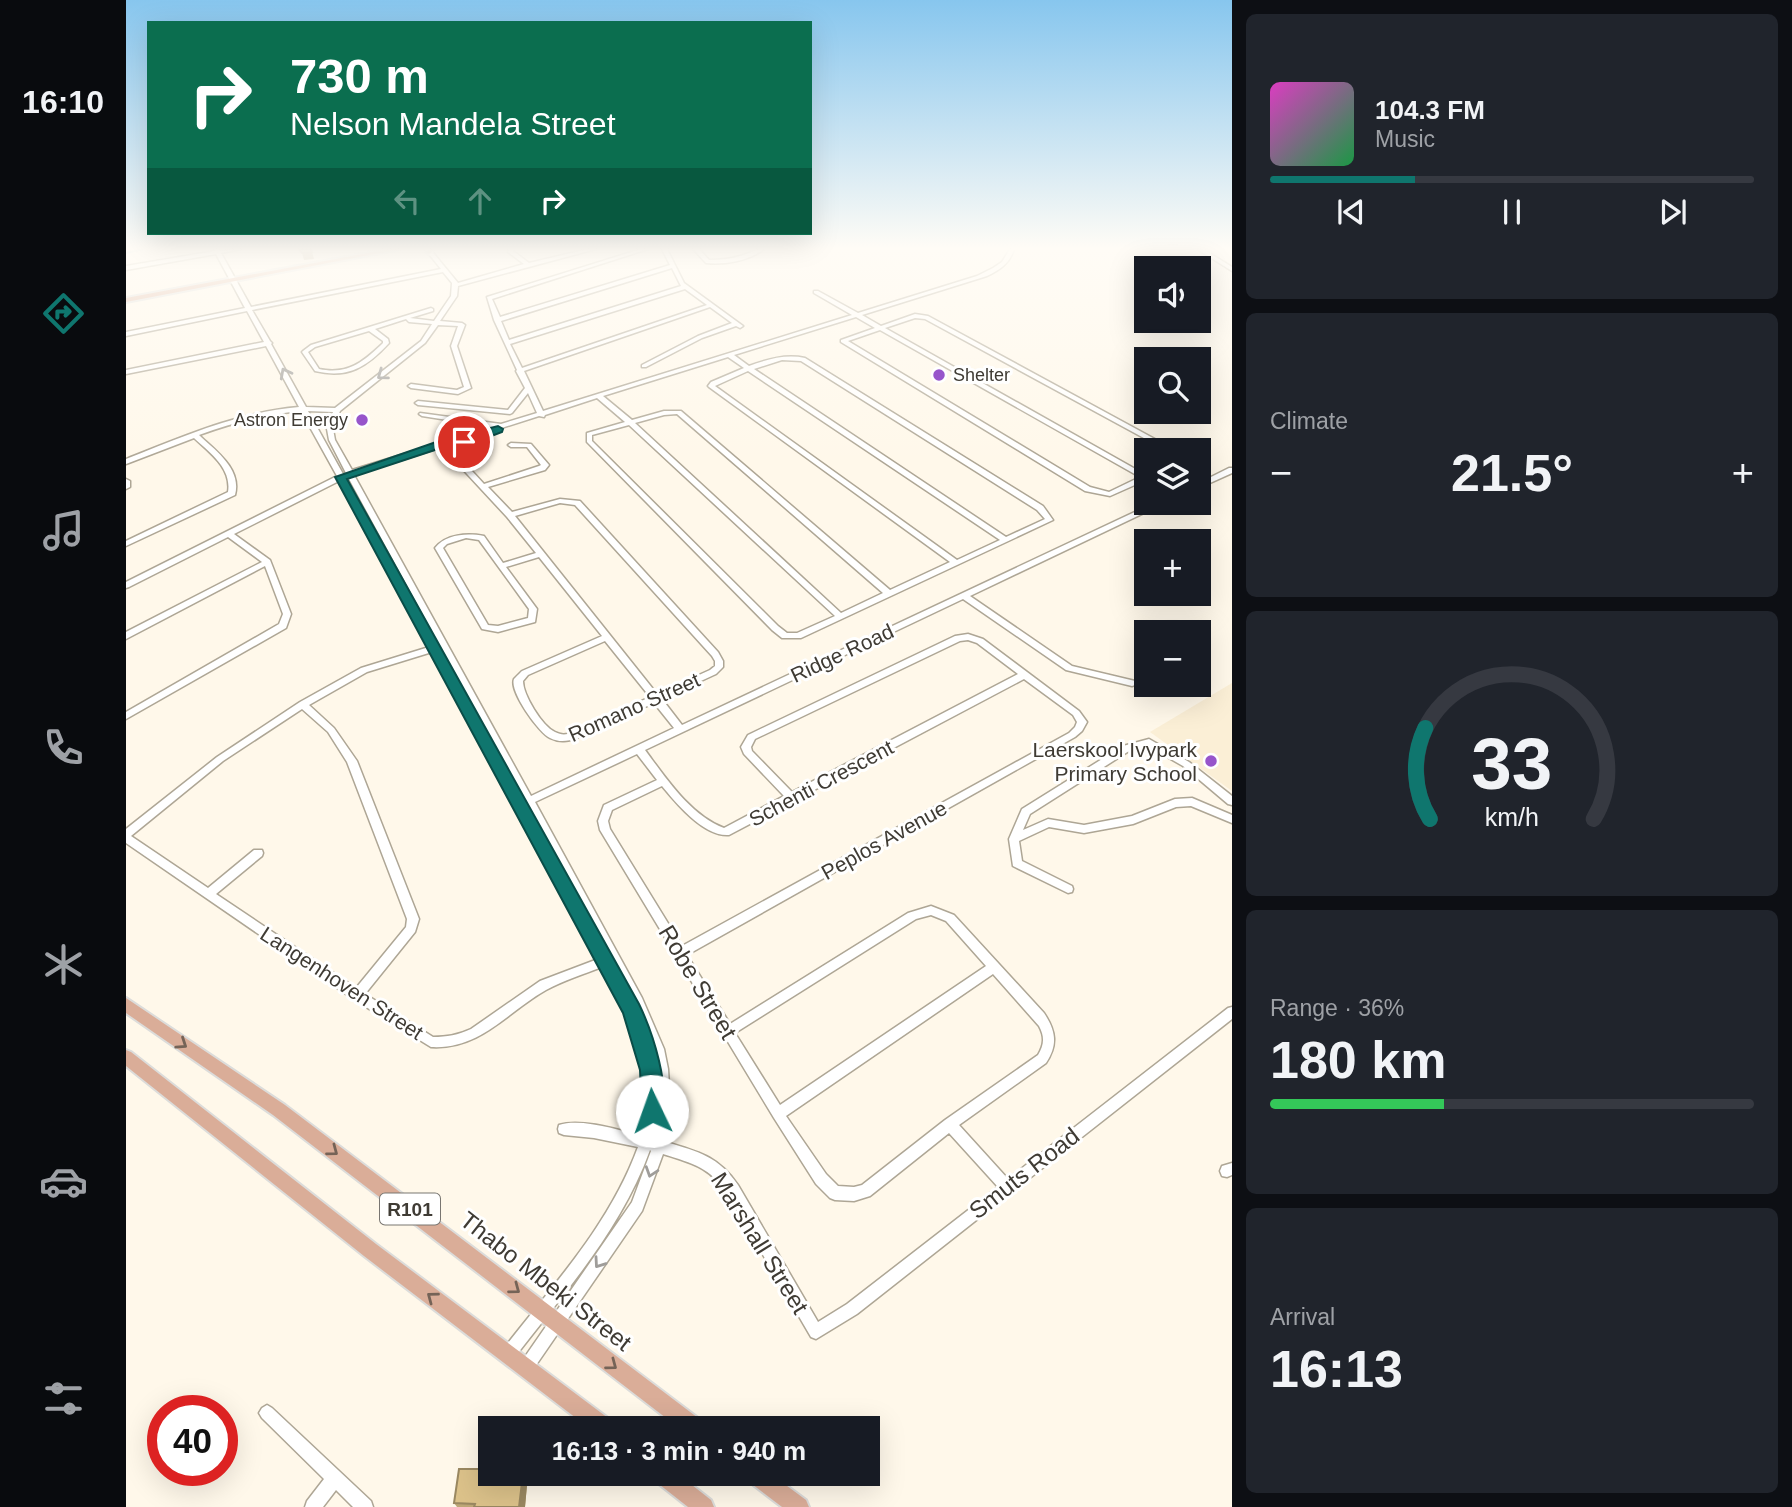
<!DOCTYPE html>
<meta charset="utf-8">
<style>
body{margin:0;font-family:Helvetica,sans-serif;background:#20242c;color:#f1f3f6;height:100vh;display:flex;flex-direction:column;font-size:26px;white-space:nowrap}
*{box-sizing:border-box;margin:0}
p{font-size:23px;color:#9ea1a6}
.icon{flex:none;width:38px;height:38px;fill:none;stroke:currentColor;stroke-width:2;stroke-linecap:round;stroke-linejoin:round}
.map{position:relative;flex:1;overflow:hidden}
.panel{display:flex;flex-direction:column;gap:14px;padding:14px;background:#0d0f14;width:560px}
.panel>*{flex:none}
.top-card{position:absolute;left:21px;top:21px;width:665px;height:214px;border-radius:0px;box-shadow:0 7px 28px #0002;background:#0b6e4f;color:#fff;overflow:hidden}
.fabs{position:absolute;left:1008px;top:256px;display:grid;gap:14px}
.fabs a{display:grid;place-items:center;width:77px;height:77px;border-radius:0px;background:#171b24;box-shadow:0 7px 28px #0002;font-size:35px}
.speed{position:absolute;left:21px;top:1395px;display:flex;gap:14px;font-size:35px;font-weight:700;text-align:center}
.speed>*{display:grid;place-content:center;width:91px;height:91px;border-radius:50%;background:#171b24;box-shadow:0 7px 28px #0002;line-height:1}
.speed .limit{border:10px solid #d22;background:#fff;color:#111}
.pin{position:absolute;display:grid;place-items:center;width:60px;height:60px;color:#fff;margin:-30px;border:4px solid #fff;border-radius:50%;box-shadow:0 2px 7px #0007}
.me{position:absolute;width:77px;margin:-38px;rotate:357deg;stroke-linejoin:round;filter:drop-shadow(0 0 5px #0008)}
.turn{display:flex;align-items:center;gap:24px;height:147px;padding:0 28px;font-size:32px}
.turn .icon{width:91px;height:91px;stroke-width:2.5}
.turn b{display:block;font-size:49px;line-height:60px}
.lanes{display:flex;align-items:center;height:66px;padding:0 28px;background:#0003;justify-content:center;gap:35px;direction:ltr}
.lanes .off{opacity:.35}
.big{font-size:52px;font-weight:700;line-height:1.1}
.panel .tile{flex:1;display:flex;flex-direction:column;justify-content:center;gap:10px;min-width:0;padding:0 24px;border-radius:10px;background:#20242c}
.panel .dial{align-items:center;gap:0}
.dial svg{height:182px;overflow:visible;fill:none;stroke:#363941;stroke-width:7;stroke-linecap:round;text-anchor:middle}
.dial text{fill:#f1f3f6;stroke:none}
.song{display:flex;align-items:center;gap:21px}
.cover{width:84px;height:84px;border-radius:10px;background:linear-gradient(135deg,hsl(310 70% 55%),hsl(140 70% 35%))}
.played{height:7px;border-radius:4px;background:linear-gradient(90deg,#0f766e 30%,#363941 30%)}
.keys{display:flex;justify-content:space-around;direction:ltr}
.heat{display:flex;justify-content:space-between;align-items:center;font-size:38px;direction:ltr}
.charge{height:10px;border-radius:5px;background:linear-gradient(90deg,#34c759 36%,#363941 0)}
.trip{position:absolute;left:352px;top:1416px;width:402px;height:70px;border-radius:0px;background:#171b24;box-shadow:0 7px 28px #0002;font-weight:700;line-height:70px;text-align:center}
main{display:flex;flex:1;min-height:0}
.menu{display:flex;flex-direction:column;width:126px;justify-content:space-around;align-items:center;background:#090b0e;color:#9ea1a6}
.menu .icon{width:49px;height:49px}
.menu .active{color:#0f766e}
.menu b{font-size:32px;color:#f1f3f6}
.map>svg:first-child{display:block}
.built{fill:#fbefd6}
.lines{fill:none;stroke-linecap:round;stroke-linejoin:round}
.stream{stroke:#7dafbc;stroke-width:2}
.minor-casing{stroke:#aea695;stroke-width:3}
.major-casing{stroke:#dcdcda;stroke-width:4}
.minor{fill:#fff;fill-rule:evenodd}
.major{fill:#daad98;fill-rule:evenodd}
.wall{fill:#bda777}
.shaded-wall{fill:#9a8861}
.building{fill:#dcc28a;stroke:#9a8861;stroke-width:2}
.oneway{stroke:#9f9d9a}
.oneway2{stroke:#756357}
.route{fill:#0f766e;stroke:#0a4d48;stroke-width:2}
.poi-dot{fill:#9755cb;stroke:#fff;stroke-width:2.5}
.labels{text-anchor:middle;dominant-baseline:central;stroke-width:6;stroke-linejoin:round;paint-order:stroke}
.far-poi-label{font-size:18px;fill:#3f3b34;stroke:#fff;text-anchor:start}
.shield{fill:#fff;stroke:#797671;stroke-width:2}
.shield-label{font-size:19px;font-weight:bold;fill:#3f3b34}
.street-label{font-size:21px;fill:#3f3b34;stroke:#fff}
.poi-label{font-size:21px;fill:#3f3b34;stroke:#fff;text-anchor:end}
.near-street-label{font-size:24px;fill:#3f3b34;stroke:#fff}
</style>
<main>
<nav class="menu">
<b>16:10</b>
<svg class="icon active" aria-label="directions" viewBox="0 0 24 24"><path d="M12 3l9 9-9 9-9-9zM9 14v-3h6M13 9l2 2-2 2"/></svg>
<svg class="icon" aria-label="music" viewBox="0 0 24 24"><path d="M9 18V5l10-2v13"/><circle cx="6" cy="18" r="3"/><circle cx="16" cy="16" r="3"/></svg>
<svg class="icon" aria-label="phone" viewBox="0 0 24 24"><path d="M5 4h4l2 5-3 2q2 4 5 5l2-3 5 2v4C11 20 4 13 5 4z"/></svg>
<svg class="icon" aria-label="climate" viewBox="0 0 24 24"><path d="M12 3v18M4 7l16 10M4 17L20 7"/></svg>
<svg class="icon" aria-label="car" viewBox="0 0 24 24"><path d="M5 17H2v-5l4-1 3-4h7l3 4 3 1v5h-3M9 17h6M6 11h13"/><circle cx="7" cy="17" r="2"/><circle cx="17" cy="17" r="2"/></svg>
<svg class="icon" aria-label="filters" viewBox="0 0 24 24"><path d="M4 7h16M4 17h16"/><circle cx="9" cy="7" r="2"/><circle cx="15" cy="17" r="2"/></svg>
</nav>
<div class="map">
<svg width="1106" height="1507" viewBox="0 0 1106 1507">
<rect width="100%" height="100%" fill="#fff8ea"/>
<polygon class="built" points="1106,683 1106,791 1024,732"/>
<g class="lines">
<polyline class="stream" points="0,253 17,249"/>
<defs>
<g id="minor">
<path d="M88,249H92L94,251L115,249L95,253L125,307L315,269L299,249H304L332,283L398,264L382,252L383,249H388L387,251L403,263L462,249H470L332,286L331,296L314,321L336,323L339,325L331,346L345,388L332,394L285,388L282,386L285,384L331,390L338,387L325,346L332,326L312,325L299,343L214,411L207,429L209,440L226,470L366,427L296,416L293,414L294,413L375,424L411,413L402,393L386,413L384,414L292,405L289,403L292,401L382,410L399,388L390,371L391,370L368,320L361,297L515,249H522L366,299L374,317L544,265L536,249H541L558,283L617,326L614,328L610,326L576,338L520,367H516V365L572,336L606,323L584,307L398,371L417,411L726,315L688,293V291H692L732,313L851,276L867,268L876,262L884,249H888C884,263 874,270 861,276L736,315L755,326L789,314L802,316L1049,450H1040L799,319L789,318L759,328L1020,475V480L984,496L959,491L715,342V340L749,328L730,317L608,355L623,366C642,359 660,354 679,358L917,506L927,520L675,638H656L646,630L461,442V433L499,422L471,398L419,415L418,417L413,416L322,445L358,484L413,466L415,465L401,447H385L382,445L385,443L405,444L423,465L419,470L362,487L386,512L434,499L454,501L592,652L597,661V667L590,674L536,699L556,725L1030,502H1041L844,596L946,666L1009,681L1011,683L1009,685L1006,686L940,670L837,599L519,750C540,778 564,815 598,828L658,796L618,754L615,747L622,735L829,636L842,634L857,639L953,711L961,722L956,731L949,737L561,955L604,1024L782,913L805,906L828,915L918,1013C930,1031 932,1045 920,1063L833,1125L882,1179L1102,1008L1106,1007V1019L731,1314L690,1339L685,1337L602,1195C584,1167 568,1164 537,1154L516,1211L406,1371L401,1373L396,1371L394,1366L396,1361L506,1202L525,1151L524,1150C495,1230 439,1292 388,1358L383,1360L378,1358L376,1353L378,1348C428,1284 484,1224 512,1147L468,1138L438,1135L433,1133L432,1129L433,1125C455,1118 493,1130 515,1136C517,1123 520,1110 520,1097C520,1048 499,1008 476,967C458,974 438,980 420,990C381,1012 354,1050 305,1047L227,999L0,843V829L91,757L174,702L235,668L303,647L213,481L108,534L144,560L165,614L160,628L0,719V712L153,624L157,614L139,566L0,639V632L136,562L102,537L3,587L0,588V582L211,476L175,411C140,414 106,423 73,435C90,451 116,469 109,495L0,546V541L102,492C106,468 83,452 68,438L0,464V459C56,437 112,412 173,407L140,346L0,374V370L138,342L121,311L0,336V332L119,308L90,254L0,270V266L89,251ZM546,268L555,286L383,340L375,321ZM317,272L326,283L325,296L308,321L284,318L307,311V309L305,308L185,345L177,351L176,352L189,371C222,379 241,367 263,343L262,339L249,329L280,319L283,322L306,324L295,341L209,408L180,407L145,344L146,343L144,341L126,310ZM559,289L581,305L396,368L384,344ZM754,330L1014,477L983,492L964,487L722,341ZM243,331L257,341V343C237,362 222,375 193,369L182,352L189,347ZM602,357L618,368L585,382L582,386L583,387L824,562L764,590L555,411H538L506,420L477,396ZM656,360L675,361L911,510L919,519L880,537L628,369ZM622,371L874,540L831,560L589,386ZM182,411L207,412L201,429L203,440L220,473L217,474ZM551,414L757,593L715,613L509,423L538,415ZM503,425L709,616L671,633H661L652,626L466,441V435ZM316,447L381,517L410,553L377,563L358,536C341,533 320,534 309,548L356,629L372,632L409,622L411,609L380,567L413,557L476,636L396,671C395,672 389,678 388,679C383,691 413,733 424,738C434,743 442,741 451,738L528,703L548,728L405,796L228,475ZM222,477L313,644H311L219,478ZM434,503L449,505L586,656L589,661V666L584,670L531,694L389,516ZM340,538L353,540L403,609L402,618L372,626L362,625L317,548L321,544ZM842,640L851,643L892,674L666,792L626,751L625,747L629,739L834,641ZM479,641L524,697L446,733C439,735 435,735 429,732C416,726 397,695 397,681L402,675ZM313,649H315L397,799L396,800ZM306,652L472,959L414,981L345,1029C332,1035 321,1037 307,1037L239,994L289,932L293,919L231,761L208,728L183,705L241,672ZM898,679L947,715L951,722L949,727L943,733L556,946L484,829L482,821L486,810L536,786C550,803 578,837 603,835ZM176,709L202,732L221,762L281,919L280,927L230,988L90,894L136,856L137,853L136,850H128L82,888L5,836L97,761ZM511,754L531,780L478,805L472,821L474,830L648,1118L690,1184L704,1198L709,1200L728,1201L744,1196L823,1133L872,1187L721,1304L692,1322L612,1185C592,1156 573,1152 540,1142L544,1103L542,1069L538,1049L516,998L409,802ZM805,915L820,921L860,966L654,1105L609,1033L790,919ZM867,974L913,1026C919,1037 918,1045 912,1055L819,1120L736,1185L728,1187L712,1186L700,1174L660,1116Z"/>
<path d="M567,249H573L583,260C594,260 604,259 614,256C623,254 629,249 638,249C623,261 598,265 580,263Z"/>
<polygon points="1071,249 1077,249 1106,267 1106,271"/>
<polygon points="1103,468 1106,468 1106,473 1073,488 1073,483"/>
<polygon points="0,479 4,481 4,487 0,489"/>
<polygon points="1023,739 1063,762 1106,796 1106,805 1102,804 1057,766 1022,746 1003,751 904,814 897,830 922,819 958,825 1006,816 1049,799 1066,798 1106,815 1106,823 1065,806 1050,807 1007,824 958,833 923,827 893,841 896,861 946,886 947,889 946,892 942,893 887,866 883,839 896,809 997,746"/>
<polygon points="1106,1163 1106,1175 1101,1177 1096,1176 1094,1171 1096,1166"/>
<polygon points="141,1405 146,1408 245,1501 247,1507 227,1507 210,1490 197,1507 179,1507 181,1501 198,1479 136,1418 133,1413 136,1408"/>
</g>
<g id="major">
<polygon points="263,249 275,249 0,302 0,298"/>
<polygon points="303,249 309,249 303,254 300,252"/>
<polygon points="0,998 159,1105 576,1421 579,1428 553,1428 147,1115 0,1013"/>
<polygon points="0,1050 5,1052 250,1244 486,1421 489,1428 463,1428 238,1256 0,1066"/>
<polygon points="526,1474 552,1474 585,1500 588,1507 562,1507 529,1481"/>
<polygon points="619,1474 645,1474 680,1500 683,1507 656,1507 622,1481"/>
</g>
</defs>
<use href="#minor" class="minor-casing"/>
<use href="#major" class="major-casing"/>
<use href="#minor" class="minor"/>
<use href="#major" class="major"/>
</g>
<polygon class="wall" points="364,1474 402,1474 399,1507 331,1507 328,1503"/>
<g class="shaded-wall">
<polygon points="186,252 188,259 178,260 176,253"/>
<polygon points="397,1474 402,1474 399,1507 393,1507"/>
</g>
<g class="building">
<polygon points="173,249 184,249 186,252 176,253"/>
<polygon points="364,1458 364,1474 397,1474 393,1507 348,1507 349,1504 328,1503 333,1469 362,1469"/>
</g>
<defs><path id="oneway-chevron" d="M-2-3.5L2.5 0L-2 3.5" fill="none" stroke-width="1.6" stroke-linecap="round" stroke-linejoin="round" transform="scale(1.75)"/></defs>
<g class="oneway">
<use href="#oneway-chevron" transform="translate(159 373) rotate(-118)"/>
<use href="#oneway-chevron" transform="translate(256 375) rotate(144)"/>
<use href="#oneway-chevron" transform="translate(525 1172) rotate(108)"/>
<use href="#oneway-chevron" transform="translate(473 1263) rotate(125)"/>
</g>
<g class="oneway2">
<use href="#oneway-chevron" transform="translate(56 1044) rotate(34)"/>
<use href="#oneway-chevron" transform="translate(207 1151) rotate(37)"/>
<use href="#oneway-chevron" transform="translate(389 1289) rotate(37)"/>
<use href="#oneway-chevron" transform="translate(306 1297) rotate(-143)"/>
<use href="#oneway-chevron" transform="translate(486 1365) rotate(37)"/>
</g>
<linearGradient id="sky" x2="0" y2="1"><stop stop-color="#87c6ee"/><stop offset="0.54" stop-color="#fffcf6"/><stop offset="1" stop-color="#fffcf6" stop-opacity="0"/></linearGradient>
<rect width="1106" height="460" fill="url(#sky)"/>
<path class="route" d="M372,426L377,429L376,432L342,445L333,443L321,446L221,479L513,1004C526,1031 546,1089 534,1118L526,1121L519,1118L516,1111L514,1070L497,1013L209,477L313,441Z"/>
<g class="poi-dot">
<circle cx="813" cy="375" r="7"/>
<circle cx="236" cy="420" r="7"/>
<circle cx="1085" cy="761" r="7"/>
</g>
<g class="labels">
<g class="far-poi-label">
<text x="827" y="375">Shelter</text>
<text x="222" y="420" text-anchor="end">Astron Energy</text>
</g>
<rect class="shield" x="254" y="1193.5" width="60" height="31" rx="5"/>
<g class="shield-label">
<text x="284" y="1209">R101</text>
</g>
<g class="street-label">
<text transform="translate(716 653) rotate(-25)">Ridge Road</text>
<text transform="translate(508 707) rotate(-24)">Romano Street</text>
<text transform="translate(695 783) rotate(-28)">Schenti Crescent</text>
<text transform="translate(758 840) rotate(-29)">Peplos Avenue</text>
<text transform="translate(216 983) rotate(33)">Langenhoven Street</text>
</g>
<g class="poi-label">
<text x="1071" y="749">Laerskool Ivypark<tspan x="1071" dy="24">Primary School</tspan></text>
</g>
<g class="near-street-label">
<text transform="translate(572 982) rotate(59)">Robe Street</text>
<text transform="translate(898 1173) rotate(-38)">Smuts Road</text>
<text transform="translate(634 1243) rotate(58)">Marshall Street</text>
<text transform="translate(420 1281) rotate(38)">Thabo Mbeki Street</text>
</g>
</g>
</svg>
<div class="fabs">
<a><svg class="icon" aria-label="sound" viewBox="0 0 24 24"><path d="M4 9h4l5-4v14l-5-4H4zM17 9q2 3 0 6"/></svg></a>
<a><svg class="icon" aria-label="search" viewBox="0 0 24 24"><circle cx="10" cy="10" r="6"/><path d="M15 15l6 6"/></svg></a>
<a><svg class="icon" aria-label="layers" viewBox="0 0 24 24"><path d="M12 4l9 5-9 5-9-5zM3 14l9 5 9-5"/></svg></a>
<a>+</a>
<a>−</a>
</div>
<div class="speed"><div class="limit">40</div></div>
<div class="pin" style="left:338px;top:442px;background:#d93025"><svg class="icon" aria-label="arrive" viewBox="0 0 24 24"><path d="M6 21V4h12l-3 4 3 4H6"/></svg></div>
<svg class="me" style="left:526px;top:1111px" viewBox="-20 -20 40 40"><circle r="19" fill="#fff"/><path d="M0-13L10 11 0 6-10 11z" fill="#0f766e"/></svg>
<div class="trip">16:13 · 3 min · 940 m</div>
<div class="top-card">
<div class="turn"><svg class="icon" aria-label="right" viewBox="0 0 24 24"><path d="M7 20v-9h11M14 6l5 5-5 5"/></svg><div><b>730 m</b>Nelson Mandela Street</div></div>
<div class="lanes"><svg class="icon off" aria-label="left" viewBox="0 0 24 24"><path d="M17 20v-9H6M10 6l-5 5 5 5"/></svg><svg class="icon off" aria-label="ahead" viewBox="0 0 24 24"><path d="M12 20V5M6 11l6-6 6 6"/></svg><svg class="icon" aria-label="right" viewBox="0 0 24 24"><path d="M7 20v-9h11M14 6l5 5-5 5"/></svg></div>
</div>
</div>
<section class="panel">
<div class="tile">
<div class="song"><i class="cover"></i><div><b>104.3 FM</b><p>Music</p></div></div>
<div class="played"></div>
<div class="keys"><svg class="icon" aria-label="previous" viewBox="0 0 24 24"><path d="M18 5L8 12l10 7zM5 5v14"/></svg><svg class="icon" aria-label="pause" viewBox="0 0 24 24"><path d="M8 5v14M16 5v14"/></svg><svg class="icon" aria-label="next" viewBox="0 0 24 24"><path d="M6 5l10 7-10 7zM19 5v14"/></svg></div>
</div>
<div class="tile"><p>Climate</p>
<div class="heat"><a>−</a><b class="big">21.5°</b><a>+</a></div>
</div>
<div class="tile dial"><svg viewBox="0 0 100 80">
<path d="M14 69A42 42 0 1 1 86 69"/>
<path d="M14 69A42 42 0 0 1 12 29" stroke="#0f766e"/>
<text x="50" y="56" font-size="32" font-weight="700">33</text>
<text x="50" y="72" font-size="11">km/h</text>
</svg></div>
<div class="tile"><p>Range · 36%</p><b class="big">180 km</b><div class="charge"></div></div>
<div class="tile"><p>Arrival</p><b class="big">16:13</b></div>
</section>
</main>
